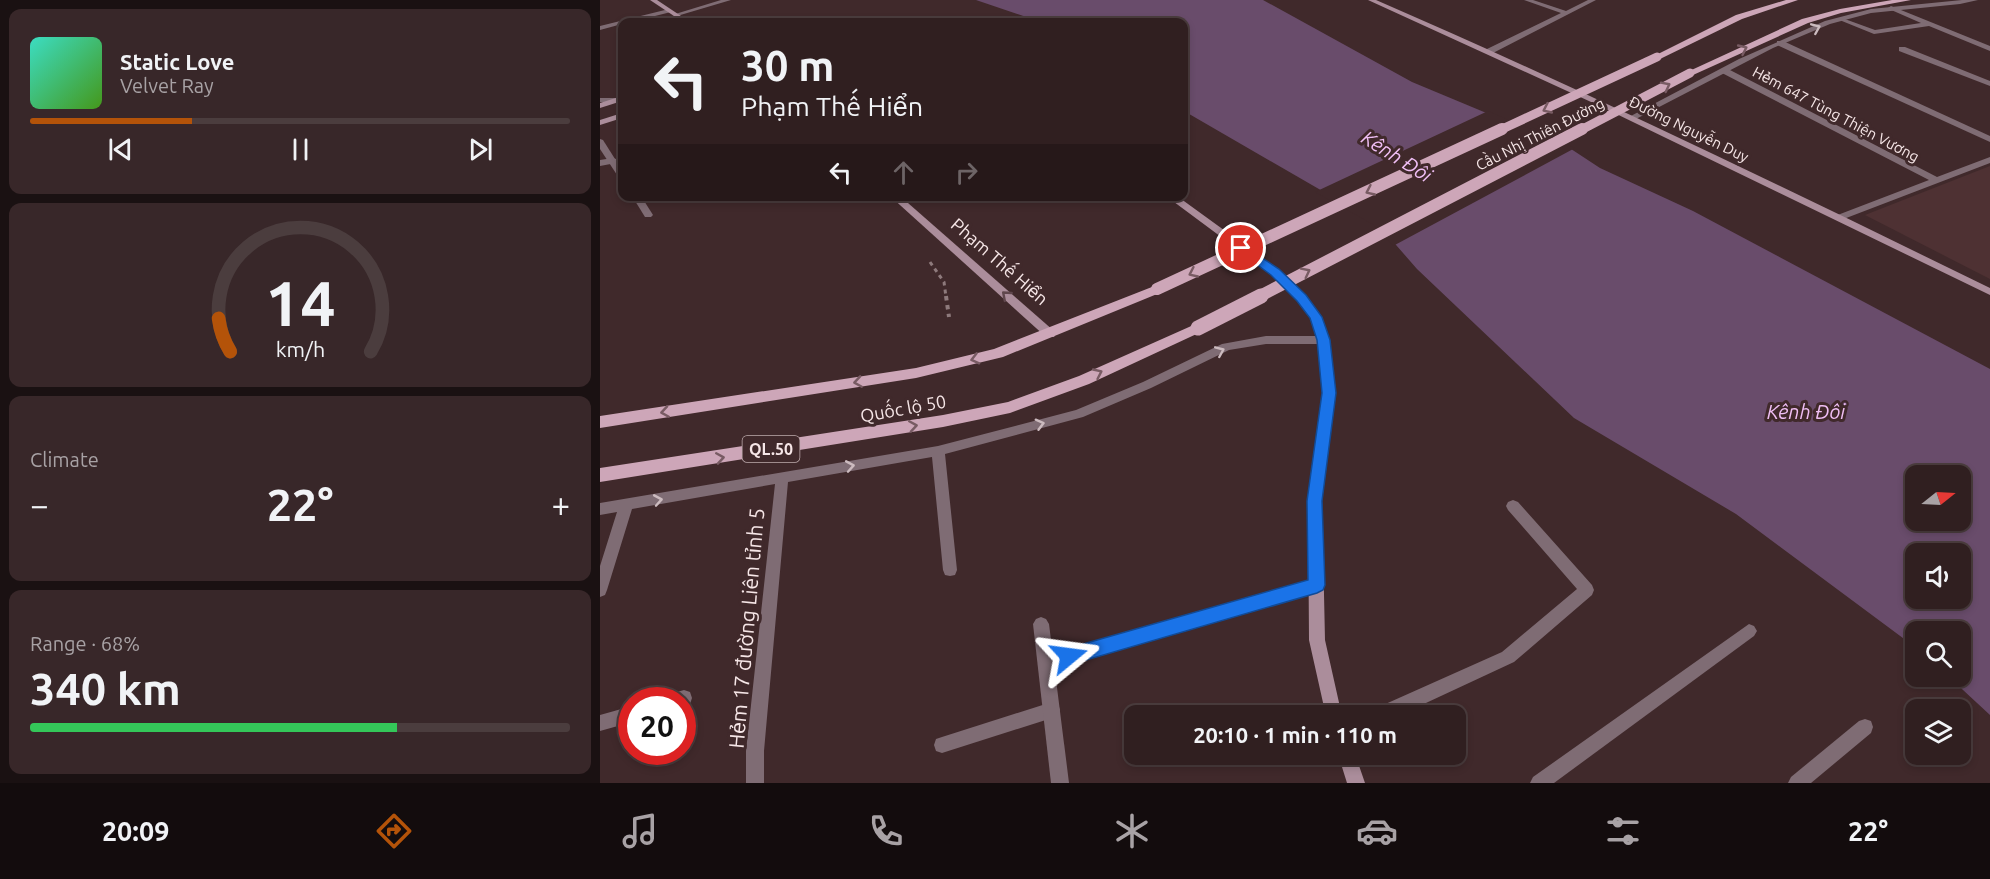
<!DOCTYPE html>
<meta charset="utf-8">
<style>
body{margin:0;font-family:Ubuntu,sans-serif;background:#382729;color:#f1f3f6;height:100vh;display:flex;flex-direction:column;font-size:22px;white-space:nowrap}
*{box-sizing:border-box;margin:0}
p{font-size:20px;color:#a8a2a5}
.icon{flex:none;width:33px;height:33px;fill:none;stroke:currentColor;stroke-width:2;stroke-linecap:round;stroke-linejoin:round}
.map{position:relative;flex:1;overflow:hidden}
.panel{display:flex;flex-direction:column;gap:9px;padding:9px;background:#1a1112;width:600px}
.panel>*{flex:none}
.banner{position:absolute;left:18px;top:18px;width:570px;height:183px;border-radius:12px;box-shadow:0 3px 9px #0003,0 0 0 2px #4b3d3e;background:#301f20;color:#f1f3f6;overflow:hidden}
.needle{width:39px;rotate:72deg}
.controls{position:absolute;left:1305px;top:465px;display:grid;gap:12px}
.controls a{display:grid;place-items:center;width:66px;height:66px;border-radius:12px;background:#301f20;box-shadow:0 3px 9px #0003,0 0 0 2px #4b3d3e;font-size:30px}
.speed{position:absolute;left:18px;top:687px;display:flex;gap:12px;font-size:30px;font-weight:700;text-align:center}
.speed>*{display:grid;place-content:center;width:78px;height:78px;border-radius:50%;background:#301f20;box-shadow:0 3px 9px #0003,0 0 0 2px #4b3d3e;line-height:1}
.speed .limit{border:9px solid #d22;background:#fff;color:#111}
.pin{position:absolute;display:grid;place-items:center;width:51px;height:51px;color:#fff;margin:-26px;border:3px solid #fff;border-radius:50%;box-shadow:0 2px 6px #0007}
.me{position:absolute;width:66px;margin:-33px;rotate:74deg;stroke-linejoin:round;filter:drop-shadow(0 0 4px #0008)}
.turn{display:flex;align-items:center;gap:21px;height:126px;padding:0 24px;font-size:27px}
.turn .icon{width:78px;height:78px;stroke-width:2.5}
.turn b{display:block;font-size:42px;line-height:51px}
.lanes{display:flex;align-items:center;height:57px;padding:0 24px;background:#0003;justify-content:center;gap:30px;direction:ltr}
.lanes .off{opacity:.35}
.big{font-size:45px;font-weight:600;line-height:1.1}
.panel .widget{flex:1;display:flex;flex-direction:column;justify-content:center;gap:9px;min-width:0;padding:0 21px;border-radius:12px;background:#382729}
.panel .dial{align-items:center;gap:0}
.dial svg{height:156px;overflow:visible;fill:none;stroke:#4b3d3e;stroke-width:7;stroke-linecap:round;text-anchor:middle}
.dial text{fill:#f1f3f6;stroke:none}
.song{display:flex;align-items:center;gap:18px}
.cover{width:72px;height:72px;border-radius:9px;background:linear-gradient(135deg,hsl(170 70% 55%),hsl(100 70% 35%))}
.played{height:6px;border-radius:3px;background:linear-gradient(90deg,#b45309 30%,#4b3d3e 30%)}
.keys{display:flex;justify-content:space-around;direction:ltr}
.heat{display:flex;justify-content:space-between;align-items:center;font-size:33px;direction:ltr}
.charge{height:9px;border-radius:4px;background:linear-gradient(90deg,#34c759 68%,#4b3d3e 0)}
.trip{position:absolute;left:524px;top:705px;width:342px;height:60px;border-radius:12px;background:#301f20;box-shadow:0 3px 9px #0003,0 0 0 2px #4b3d3e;font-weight:600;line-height:60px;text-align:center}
.dock{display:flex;height:96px;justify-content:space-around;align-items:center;background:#130c0d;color:#a8a2a5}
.dock .icon{width:42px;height:42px}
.dock .on{color:#b45309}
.dock b{font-size:27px;color:#f1f3f6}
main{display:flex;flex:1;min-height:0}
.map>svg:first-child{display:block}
.built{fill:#4e3133}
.water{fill:#694c6b;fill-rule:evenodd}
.pier{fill:#40292b}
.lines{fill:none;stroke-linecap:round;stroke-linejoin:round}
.path-far1{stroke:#8e7a7c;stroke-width:3;stroke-dasharray:4 4;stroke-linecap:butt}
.path{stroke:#8e7a7c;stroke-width:4;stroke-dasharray:4.5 4.5;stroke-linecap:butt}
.lane{fill:#7f6c74;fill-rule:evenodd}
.street{fill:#7f6c74;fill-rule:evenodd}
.secondary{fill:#ab8d9b;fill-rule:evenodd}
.primary{fill:#cda6b8;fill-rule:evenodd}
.primary-bridge-far2{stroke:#cda6b8;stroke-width:9}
.primary-bridge-far1{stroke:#cda6b8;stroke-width:12}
.primary-bridge{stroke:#cda6b8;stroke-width:15}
.oneway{stroke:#ccbbbf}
.oneway2{stroke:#785b63}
.oneway3{stroke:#60474d}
.route{fill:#1a73e8;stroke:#114b97;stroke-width:1.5}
.labels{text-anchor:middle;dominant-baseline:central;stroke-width:6;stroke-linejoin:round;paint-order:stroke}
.far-street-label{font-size:15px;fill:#f6e6e7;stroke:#40292b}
.shield{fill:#40292b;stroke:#bfadaf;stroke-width:1.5}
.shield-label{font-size:16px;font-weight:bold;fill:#f6e6e7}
.street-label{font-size:18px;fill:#f6e6e7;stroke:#40292b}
.water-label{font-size:20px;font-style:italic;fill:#efbef4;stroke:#40292b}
.near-street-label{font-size:21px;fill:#f6e6e7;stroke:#40292b}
</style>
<main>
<section class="panel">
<div class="widget">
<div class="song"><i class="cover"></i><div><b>Static Love</b><p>Velvet Ray</p></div></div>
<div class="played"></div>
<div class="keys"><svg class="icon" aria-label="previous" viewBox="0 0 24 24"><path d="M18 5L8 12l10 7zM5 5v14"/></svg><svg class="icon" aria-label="pause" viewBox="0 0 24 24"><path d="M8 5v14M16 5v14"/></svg><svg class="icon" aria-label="next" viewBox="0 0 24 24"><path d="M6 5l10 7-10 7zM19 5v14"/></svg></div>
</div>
<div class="widget dial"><svg viewBox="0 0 100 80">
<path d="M14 69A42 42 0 1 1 86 69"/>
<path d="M14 69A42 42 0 0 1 8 52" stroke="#b45309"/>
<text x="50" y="56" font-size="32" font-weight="700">14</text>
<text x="50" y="72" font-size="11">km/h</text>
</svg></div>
<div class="widget"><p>Climate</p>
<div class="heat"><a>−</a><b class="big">22°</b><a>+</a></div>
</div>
<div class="widget"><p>Range · 68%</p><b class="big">340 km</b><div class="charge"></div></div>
</section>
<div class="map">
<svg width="1390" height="783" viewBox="0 0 1390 783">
<rect width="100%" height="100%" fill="#40292b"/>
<polygon class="built" points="1390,166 1390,279 1265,215"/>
<path class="water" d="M376,0H663L812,82L968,147L1000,168L1093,211L1390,369V715L1349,677L1360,676V632H1316L1315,647L1136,514L974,418L817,269L776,222L584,111V22H441ZM1316,476H1360V520H1316ZM1316,554H1360V598H1316Z"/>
<polygon class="pier" points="888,111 975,148 793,246 774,225 715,192"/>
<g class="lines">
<polyline class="path-far1" points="330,262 344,282 346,297"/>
<polyline class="path" points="346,296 349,317"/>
<g class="lane">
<polygon points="1291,6 1390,46 1390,51 1329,26 1274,34 1237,19 1242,18 1275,30 1321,23 1289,9 1288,8"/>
<polygon points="1177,41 1183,41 1390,136 1390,142 1177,45"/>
<polygon points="1299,47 1305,47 1390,81 1390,86 1299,51"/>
<polygon points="1122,69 1128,69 1337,177 1390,157 1390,163 1241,220 1235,220 1235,216 1329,180 1122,73"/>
<polygon points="13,158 16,159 16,163 0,166 0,160"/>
<polygon points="717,578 722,580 724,585 722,590 717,592 446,671 440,668 438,663 440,658 446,655"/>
<polygon points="452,702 458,704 460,710 458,716 452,718 342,753 336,751 334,745 336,739 342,737"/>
</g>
<g class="street">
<polygon points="121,0 131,0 77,16 72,15"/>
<polygon points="924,0 933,0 966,11 988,0 996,0 893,53 887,53 887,49 961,13"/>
<polygon points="1362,0 1378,0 1360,4 1271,13 1230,24 1173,48 1034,120 1027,118 1139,59 1225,21 1271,9"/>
<polygon points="69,9 72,11 71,12 31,22 22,22 22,24 0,30 0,26"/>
<polygon points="0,98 16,98 20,100 16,102 0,102"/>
<polygon points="0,139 3,140 22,170 22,179 19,178 0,149"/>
<polygon points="32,196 41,196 53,215 51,217 45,217"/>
<polygon points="666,336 724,336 730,340 724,344 666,344 629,350 551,388 483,417 345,454 357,570 355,575 350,576 345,575 343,570 332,457 188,482 164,751 164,783 146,783 146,751 175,484 32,509 7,590 5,595 0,597 0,566 17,512 0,515 0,503 338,446 476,410 543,382 622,344"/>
<polygon points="913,500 918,502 992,585 994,590 992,595 914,662 798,716 770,716 772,710 902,652 977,589 908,510 906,506 908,502"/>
<polygon points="441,617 446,619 449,624 469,783 451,783 433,624 436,619"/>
<polygon points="1149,624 1154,626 1157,631 1154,636 954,783 930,783 933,777"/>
<polygon points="84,690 90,692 92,698 90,704 82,706 82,700 68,700 70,694"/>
<polygon points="32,706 32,722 0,731 0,715"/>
<polygon points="1265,719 1271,721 1273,727 1271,733 1211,783 1188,783 1191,777 1259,721"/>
</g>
<g class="secondary">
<polygon points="50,0 57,0 90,22 83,22"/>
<path d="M768,0H776C984,90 1187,189 1390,288V295L1002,107Z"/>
<polygon points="22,96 22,101 0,108 0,103"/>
<polygon points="22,113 22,118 0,125 0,120"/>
<polygon points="290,196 300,196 454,331 456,334 454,337 446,337"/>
<polygon points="566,196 577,196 679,270 706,296 720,314 730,340 735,393 722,501 725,640 742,716 726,716 709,640 708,501 723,393 718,340 711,318 698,300 671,274"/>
<polygon points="738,754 755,754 765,783 747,783"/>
</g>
<g class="primary">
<polygon points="1186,0 1198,0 1142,19 1060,59 1052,57 1136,15"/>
<polygon points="1292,0 1311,0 1241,13 1208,23 1093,75 1085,73 1202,19 1240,9"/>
<polygon points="557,285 564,289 562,292 403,357 316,378 0,428 0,416 316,368 394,349"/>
<polygon points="598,323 605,328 603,331 489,384 410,413 343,427 0,482 0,468 343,415 408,402 479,376"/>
</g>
<g class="primary-bridge-far2">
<polyline points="898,131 1057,57"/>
<polyline points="979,131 1090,73"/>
</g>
<g class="primary-bridge-far1">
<polyline points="557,289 902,129"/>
<polyline points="658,297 982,129"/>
</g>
<polyline class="primary-bridge" points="598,328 661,296"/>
</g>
<defs><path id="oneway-chevron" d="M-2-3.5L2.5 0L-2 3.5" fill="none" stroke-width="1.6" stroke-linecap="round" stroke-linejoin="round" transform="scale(1.5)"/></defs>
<g class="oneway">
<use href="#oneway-chevron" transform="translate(1216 28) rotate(-23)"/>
<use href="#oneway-chevron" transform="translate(620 351) rotate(-23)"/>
<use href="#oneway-chevron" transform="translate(440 424) rotate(-15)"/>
<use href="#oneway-chevron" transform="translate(250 466) rotate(-10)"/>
<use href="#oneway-chevron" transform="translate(58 500) rotate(-10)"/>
</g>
<g class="oneway2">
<use href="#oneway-chevron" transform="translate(1143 49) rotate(-25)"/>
<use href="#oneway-chevron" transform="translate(1066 86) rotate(-27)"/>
<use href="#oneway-chevron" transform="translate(947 109) rotate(155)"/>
<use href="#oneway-chevron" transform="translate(770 191) rotate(155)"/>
<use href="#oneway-chevron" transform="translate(706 272) rotate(-27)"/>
<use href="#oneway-chevron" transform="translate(593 273) rotate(155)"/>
<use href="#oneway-chevron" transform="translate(375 359) rotate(166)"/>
<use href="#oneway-chevron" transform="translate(498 373) rotate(-25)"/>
<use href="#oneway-chevron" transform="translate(258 382) rotate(171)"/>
<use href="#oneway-chevron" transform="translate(65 412) rotate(171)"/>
<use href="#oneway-chevron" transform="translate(313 426) rotate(-9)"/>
<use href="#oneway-chevron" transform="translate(120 458) rotate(-9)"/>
</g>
<use class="oneway3" href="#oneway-chevron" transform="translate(406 295) rotate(-139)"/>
<polygon class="route" points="641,244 679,269 706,295 722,317 730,340 736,393 722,501 725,585 723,590 717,593 469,665 462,662 460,656 462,650 469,648 708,580 707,501 722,393 717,340 710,318 697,301 671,275 637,250 635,248"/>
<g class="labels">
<g class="far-street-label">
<text transform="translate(1236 114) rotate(28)">Hẻm 647 Tùng Thiện Vương</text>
<text transform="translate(1089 129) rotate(26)">Đường Nguyễn Duy</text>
<text transform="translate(940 134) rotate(-27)">Cầu Nhị Thiên Đường</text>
</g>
<rect class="shield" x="142.5" y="436" width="57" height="26" rx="4.5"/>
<g class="shield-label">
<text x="171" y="449">QL.50</text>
</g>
<g class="street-label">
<text transform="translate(400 261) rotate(41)">Phạm Thế Hiển</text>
<text transform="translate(303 408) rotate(-10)">Quốc lộ 50</text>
</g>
<g class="water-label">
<text transform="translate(797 156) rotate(32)">Kênh Đôi</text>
<text x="1206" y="411">Kênh Đôi</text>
</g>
<g class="near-street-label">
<text transform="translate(146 628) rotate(-85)">Hẻm 17 đường Liên tỉnh 5</text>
</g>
</g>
</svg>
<div class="controls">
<a><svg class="needle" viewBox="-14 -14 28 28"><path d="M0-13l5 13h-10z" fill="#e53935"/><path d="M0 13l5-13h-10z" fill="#a8a2a5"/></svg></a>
<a><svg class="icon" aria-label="sound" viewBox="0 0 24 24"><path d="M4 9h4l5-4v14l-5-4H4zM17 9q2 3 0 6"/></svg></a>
<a><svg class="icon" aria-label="search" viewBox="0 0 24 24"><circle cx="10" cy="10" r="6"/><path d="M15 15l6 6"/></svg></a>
<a><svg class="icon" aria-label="layers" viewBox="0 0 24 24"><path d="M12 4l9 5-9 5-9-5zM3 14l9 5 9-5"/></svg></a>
</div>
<div class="speed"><div class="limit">20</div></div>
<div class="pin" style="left:641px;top:248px;background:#d93025"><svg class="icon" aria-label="arrive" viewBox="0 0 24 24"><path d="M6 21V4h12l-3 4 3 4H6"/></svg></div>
<svg class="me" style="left:469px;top:656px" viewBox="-20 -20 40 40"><path d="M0-17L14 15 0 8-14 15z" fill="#1a73e8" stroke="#fff" stroke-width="4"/></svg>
<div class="trip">20:10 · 1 min · 110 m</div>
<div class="banner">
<div class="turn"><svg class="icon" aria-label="left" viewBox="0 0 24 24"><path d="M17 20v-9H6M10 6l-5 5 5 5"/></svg><div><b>30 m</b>Phạm Thế Hiển</div></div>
<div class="lanes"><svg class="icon" aria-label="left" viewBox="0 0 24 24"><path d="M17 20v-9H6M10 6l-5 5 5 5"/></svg><svg class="icon off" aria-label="ahead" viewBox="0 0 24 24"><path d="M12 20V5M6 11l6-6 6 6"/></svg><svg class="icon off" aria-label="right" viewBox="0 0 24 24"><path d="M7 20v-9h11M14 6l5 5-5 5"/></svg></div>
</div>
</div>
</main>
<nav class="dock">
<b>20:09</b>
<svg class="icon on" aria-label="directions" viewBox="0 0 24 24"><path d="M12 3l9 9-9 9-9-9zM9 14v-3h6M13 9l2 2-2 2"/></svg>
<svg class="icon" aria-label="music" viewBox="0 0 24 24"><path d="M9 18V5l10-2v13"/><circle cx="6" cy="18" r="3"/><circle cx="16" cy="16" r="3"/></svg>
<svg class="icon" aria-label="phone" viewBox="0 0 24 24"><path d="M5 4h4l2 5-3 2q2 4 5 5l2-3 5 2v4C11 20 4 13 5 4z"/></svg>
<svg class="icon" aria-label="climate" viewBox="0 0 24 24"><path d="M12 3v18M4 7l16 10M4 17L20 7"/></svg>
<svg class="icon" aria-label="car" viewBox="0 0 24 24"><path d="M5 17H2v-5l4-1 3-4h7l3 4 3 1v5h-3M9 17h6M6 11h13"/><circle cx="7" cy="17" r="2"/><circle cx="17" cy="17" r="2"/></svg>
<svg class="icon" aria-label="filters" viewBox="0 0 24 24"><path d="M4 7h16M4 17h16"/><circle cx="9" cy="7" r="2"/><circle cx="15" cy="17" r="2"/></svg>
<b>22°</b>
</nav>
